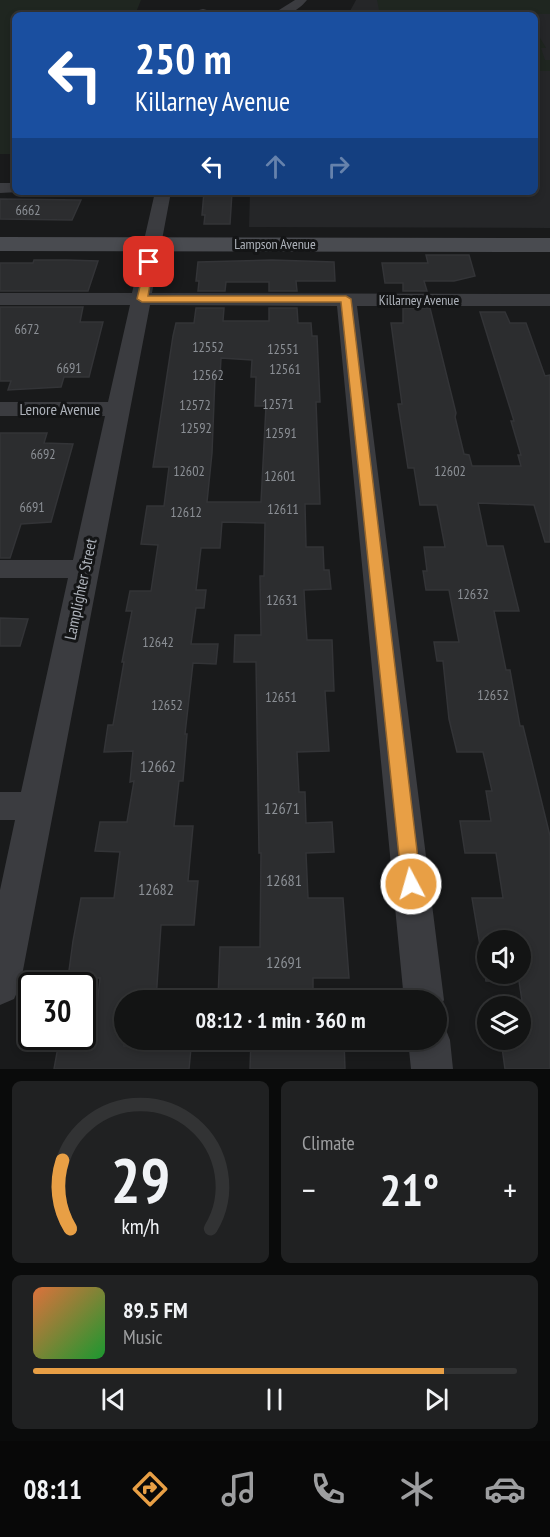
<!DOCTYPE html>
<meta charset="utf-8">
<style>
body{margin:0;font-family:"PT Sans Narrow",sans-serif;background:#202122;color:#f1f3f6;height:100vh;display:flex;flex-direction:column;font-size:22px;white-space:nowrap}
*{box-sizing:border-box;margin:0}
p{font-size:20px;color:#9d9ea0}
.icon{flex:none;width:33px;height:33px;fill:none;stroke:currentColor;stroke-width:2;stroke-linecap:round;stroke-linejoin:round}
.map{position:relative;height:1069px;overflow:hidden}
.panel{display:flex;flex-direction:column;gap:12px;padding:12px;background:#0a0b0b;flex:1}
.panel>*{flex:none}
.top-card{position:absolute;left:12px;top:12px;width:526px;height:183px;border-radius:9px;box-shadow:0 3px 9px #0003,0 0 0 2px #323334;background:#1a4fa0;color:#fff;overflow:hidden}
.fabs{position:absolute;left:477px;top:930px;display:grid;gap:12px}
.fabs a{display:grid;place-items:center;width:54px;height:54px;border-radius:50%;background:#131414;box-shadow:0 3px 9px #0003,0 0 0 2px #323334;font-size:30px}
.speed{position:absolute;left:18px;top:972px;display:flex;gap:12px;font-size:30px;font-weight:700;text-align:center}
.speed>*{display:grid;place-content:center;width:78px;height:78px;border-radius:50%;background:#131414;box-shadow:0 3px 9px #0003,0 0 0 2px #323334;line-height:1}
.speed .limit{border:3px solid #111;border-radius:9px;background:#fff;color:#111}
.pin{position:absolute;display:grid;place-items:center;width:51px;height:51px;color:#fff;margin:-26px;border-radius:12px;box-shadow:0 3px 9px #0006}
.me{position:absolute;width:66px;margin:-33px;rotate:354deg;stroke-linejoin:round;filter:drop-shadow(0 0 4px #0008)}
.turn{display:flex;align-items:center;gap:21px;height:126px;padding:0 24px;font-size:27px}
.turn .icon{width:78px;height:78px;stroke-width:2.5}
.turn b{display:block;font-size:42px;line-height:51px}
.lanes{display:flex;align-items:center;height:57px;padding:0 24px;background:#0003;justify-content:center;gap:30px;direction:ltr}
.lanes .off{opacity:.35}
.big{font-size:45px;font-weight:800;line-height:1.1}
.panel .tile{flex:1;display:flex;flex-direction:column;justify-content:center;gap:9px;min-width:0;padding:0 21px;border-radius:9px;background:#202122}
.panel .dial{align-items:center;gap:0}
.dial svg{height:156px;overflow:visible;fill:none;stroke:#323334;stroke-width:7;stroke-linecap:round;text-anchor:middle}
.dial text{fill:#f1f3f6;stroke:none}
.song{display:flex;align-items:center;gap:18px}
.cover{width:72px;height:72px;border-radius:9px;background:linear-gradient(135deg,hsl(20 70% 55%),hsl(130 70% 35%))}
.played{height:6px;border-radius:3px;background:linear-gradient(90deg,#e89f45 85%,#323334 85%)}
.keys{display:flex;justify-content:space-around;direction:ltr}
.heat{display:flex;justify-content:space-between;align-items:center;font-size:33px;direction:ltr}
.panel .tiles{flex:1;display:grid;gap:12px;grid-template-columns:1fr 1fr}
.tile:last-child{grid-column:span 2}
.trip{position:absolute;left:114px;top:990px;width:333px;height:60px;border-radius:30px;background:#131414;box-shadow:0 3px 9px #0003,0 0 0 2px #323334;font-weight:800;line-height:60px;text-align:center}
.menu{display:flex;height:96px;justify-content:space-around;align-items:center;background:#080808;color:#9d9ea0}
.menu .icon{width:42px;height:42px}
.menu .current{color:#e89f45}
.menu b{font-size:27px;color:#f1f3f6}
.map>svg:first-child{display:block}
.built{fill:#252628}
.green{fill:#1f2620}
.building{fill:#2c2d2f;stroke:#333437;stroke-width:1.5;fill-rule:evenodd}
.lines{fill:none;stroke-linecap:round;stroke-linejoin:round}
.street{fill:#3b3c40;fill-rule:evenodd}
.secondary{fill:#494b50;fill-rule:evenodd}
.route{fill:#e89f45;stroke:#97672d;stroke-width:1.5}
.labels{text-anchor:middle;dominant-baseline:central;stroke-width:6;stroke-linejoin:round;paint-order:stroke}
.number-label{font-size:14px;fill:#8c9096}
.far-street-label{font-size:14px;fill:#adb2ba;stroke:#141516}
.street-label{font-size:16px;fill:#adb2ba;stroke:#141516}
.near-number-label{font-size:16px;fill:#8c9096}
</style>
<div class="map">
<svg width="550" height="1069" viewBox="0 0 550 1069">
<rect width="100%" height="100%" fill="#191a1b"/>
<polygon class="built" points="356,0 550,0 550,228 249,227 250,192 536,192 536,15 343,15 350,11"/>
<g class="green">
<polygon points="0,0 141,0 135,15 15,15 15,154 0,154"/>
<polygon points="377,0 550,0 550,14 453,14 451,11 432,15 380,15"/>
<polygon points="536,31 546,48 541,48 545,60 550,60 550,71 536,71"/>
</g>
<g class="building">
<polygon points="204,192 232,192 230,224 204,224 205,215 202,215"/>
<polygon points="0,199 81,200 72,220 0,219"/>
<polygon points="426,255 469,255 475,276 454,281 424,281 427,291 403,291 403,283 385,283 382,263 428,263"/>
<polygon points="34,260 67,260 98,261 88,291 0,291 0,263 33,263"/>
<polygon points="272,260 334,262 335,281 296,281 297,291 269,291 269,282 226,282 225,291 198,291 199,281 196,281 198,262"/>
<polygon points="0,307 83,307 80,322 103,322 89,377 64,377 61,387 8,390 11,381 0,381"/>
<path d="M196,308H224L223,321H269V308H297L298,323H311L312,336H317L320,402H316L320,504H305L306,547H323L324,570H329L331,589L304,590L305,610L307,640H332L334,691H325L329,751L297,752L299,792H305L306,823L332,822L334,852L306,853L308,898H343L349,978H313V1000L218,999L220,947H260L261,853H259L256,662H234L235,635H261L260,576H264L265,523L222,522L220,548H201L196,590H206L204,608H196L191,644H218L216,664L193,663L185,734H187L183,781H179L174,826H193L188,881H198L194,925H161L156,1000H124V1046L191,1048L189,1069H54L60,1036H82V1033L94,1034L100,978H68L73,941L81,898H114L120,852L95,851L100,822H127L134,781L130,782L133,751L104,752L108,725H113L124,662H122L132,611H126L130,591H151L158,545L141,544L147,506H164L169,467H153L173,336L176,323H194ZM221,358L252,360L251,377H256L255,406H266L261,502H207L212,453L215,377H220Z"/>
<path d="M403,308H430L456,413L455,417L464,454L469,455L472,466H521L518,455H521L511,421H514L480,312H505L510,323H526L545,376L550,375V542H545L534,505L478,503L487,546H503L519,611H494L506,670H510L520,726H523L550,836V1069H505L501,1040H520V1034H527L519,981H486L472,898H503L496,853H465L460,821H491L486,791H492L483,752H457L449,719L443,661H437L434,642H459L449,590H426L423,571H427L424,547H445L437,505H420L414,468H408L398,404H402L391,323H403ZM488,940H520V974H488Z"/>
<polygon points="0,433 47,433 44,443 73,444 51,522 21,524 10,558 0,558"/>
<polygon points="0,618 28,619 20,646 0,646"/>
<polygon points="251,1040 344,1040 345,1069 250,1069"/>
</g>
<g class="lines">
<g class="street">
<path d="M295,0H307C296,13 287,15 271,15Z"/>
<polygon points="203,9 218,13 220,15 199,14 199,10"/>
<polygon points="0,183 15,183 15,192 19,192 0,193"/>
<polygon points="155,192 171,192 152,293 550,294 550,306 357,306 444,1000 436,1014 436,1000 404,1000 337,306 150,305 20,986 14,999 0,1005 0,890 15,820 0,820 0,792 21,792 68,578 0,578 0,560 73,560 105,416 0,416 0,402 108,402 130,305 0,305 0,293 132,293"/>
<polygon points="436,1022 444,1025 450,1040 453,1069 411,1069 408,1040 436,1040"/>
</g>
<polygon class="secondary" points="0,237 550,238 550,252 0,251"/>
</g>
<polygon class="route" points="146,260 154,262 148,296 346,296 351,299 421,884 418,889 411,892 405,889 402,884 341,302 142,302 137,299"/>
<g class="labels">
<g class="number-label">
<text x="28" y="210">6662</text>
<text x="27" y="329">6672</text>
<text x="208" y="347">12552</text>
<text x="283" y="349">12551</text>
<text x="69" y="368">6691</text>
<text x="285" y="369">12561</text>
<text x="208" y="375">12562</text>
<text x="278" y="404">12571</text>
<text x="195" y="405">12572</text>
<text x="196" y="428">12592</text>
<text x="281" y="433">12591</text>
<text x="43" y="454">6692</text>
<text x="189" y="471">12602</text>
<text x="450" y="471">12602</text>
<text x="280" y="476">12601</text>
<text x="32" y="507">6691</text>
<text x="283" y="509">12611</text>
<text x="186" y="512">12612</text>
<text x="473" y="594">12632</text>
<text x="282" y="600">12631</text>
<text x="158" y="642">12642</text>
<text x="493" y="695">12652</text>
<text x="281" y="697">12651</text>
<text x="167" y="705">12652</text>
</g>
<g class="far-street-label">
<text x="275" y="244">Lampson Avenue</text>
<text x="419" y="300">Killarney Avenue</text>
</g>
<g class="street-label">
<text x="60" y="409">Lenore Avenue</text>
<text transform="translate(80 589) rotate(-78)">Lamplighter Street</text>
</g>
<g class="near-number-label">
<text x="158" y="766">12662</text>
<text x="282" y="808">12671</text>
<text x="284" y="880">12681</text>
<text x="156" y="889">12682</text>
<text x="284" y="962">12691</text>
</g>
</g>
</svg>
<div class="fabs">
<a><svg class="icon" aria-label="sound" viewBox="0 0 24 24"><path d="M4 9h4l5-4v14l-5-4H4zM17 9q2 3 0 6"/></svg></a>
<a><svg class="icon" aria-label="layers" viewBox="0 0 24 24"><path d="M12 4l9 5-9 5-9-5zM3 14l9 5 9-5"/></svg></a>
</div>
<div class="speed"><div class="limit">30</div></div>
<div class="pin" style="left:149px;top:262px;background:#d93025"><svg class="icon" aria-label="arrive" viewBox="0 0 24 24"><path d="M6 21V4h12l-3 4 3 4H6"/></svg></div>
<svg class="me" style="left:411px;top:884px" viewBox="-20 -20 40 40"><circle r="17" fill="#e89f45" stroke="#fff" stroke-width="3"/><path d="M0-11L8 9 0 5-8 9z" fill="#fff"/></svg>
<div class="trip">08:12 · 1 min · 360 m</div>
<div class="top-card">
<div class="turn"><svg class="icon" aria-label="left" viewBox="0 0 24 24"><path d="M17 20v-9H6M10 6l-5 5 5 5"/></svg><div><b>250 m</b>Killarney Avenue</div></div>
<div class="lanes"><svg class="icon" aria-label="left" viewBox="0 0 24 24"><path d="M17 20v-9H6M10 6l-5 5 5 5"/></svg><svg class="icon off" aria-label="ahead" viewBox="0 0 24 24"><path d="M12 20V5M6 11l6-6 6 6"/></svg><svg class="icon off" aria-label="right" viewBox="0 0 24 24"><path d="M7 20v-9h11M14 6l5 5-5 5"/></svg></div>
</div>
</div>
<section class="panel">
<div class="tiles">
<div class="tile dial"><svg viewBox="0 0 100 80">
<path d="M14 69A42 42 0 1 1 86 69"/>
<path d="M14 69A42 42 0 0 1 10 34" stroke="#e89f45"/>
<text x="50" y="56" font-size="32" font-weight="700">29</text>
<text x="50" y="72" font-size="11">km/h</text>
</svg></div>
<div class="tile"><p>Climate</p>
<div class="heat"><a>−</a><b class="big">21°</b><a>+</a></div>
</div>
<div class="tile">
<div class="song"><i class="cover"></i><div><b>89.5 FM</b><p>Music</p></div></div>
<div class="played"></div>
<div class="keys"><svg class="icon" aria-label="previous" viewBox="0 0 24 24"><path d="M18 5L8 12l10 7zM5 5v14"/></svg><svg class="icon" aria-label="pause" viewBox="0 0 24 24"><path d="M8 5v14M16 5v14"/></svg><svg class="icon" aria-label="next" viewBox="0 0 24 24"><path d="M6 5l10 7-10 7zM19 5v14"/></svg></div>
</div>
</div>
</section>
<nav class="menu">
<b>08:11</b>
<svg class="icon current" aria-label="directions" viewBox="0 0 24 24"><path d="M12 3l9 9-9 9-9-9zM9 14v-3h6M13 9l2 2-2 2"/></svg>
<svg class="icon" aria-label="music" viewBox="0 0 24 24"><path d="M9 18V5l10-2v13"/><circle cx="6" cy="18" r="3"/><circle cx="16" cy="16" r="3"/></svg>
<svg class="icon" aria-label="phone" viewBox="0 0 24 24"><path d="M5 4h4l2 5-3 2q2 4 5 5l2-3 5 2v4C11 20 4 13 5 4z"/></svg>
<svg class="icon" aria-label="climate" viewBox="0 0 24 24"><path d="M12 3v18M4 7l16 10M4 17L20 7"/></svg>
<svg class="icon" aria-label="car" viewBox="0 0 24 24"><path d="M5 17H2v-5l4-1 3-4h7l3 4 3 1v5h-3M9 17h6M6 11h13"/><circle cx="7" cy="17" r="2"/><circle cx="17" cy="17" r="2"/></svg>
</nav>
